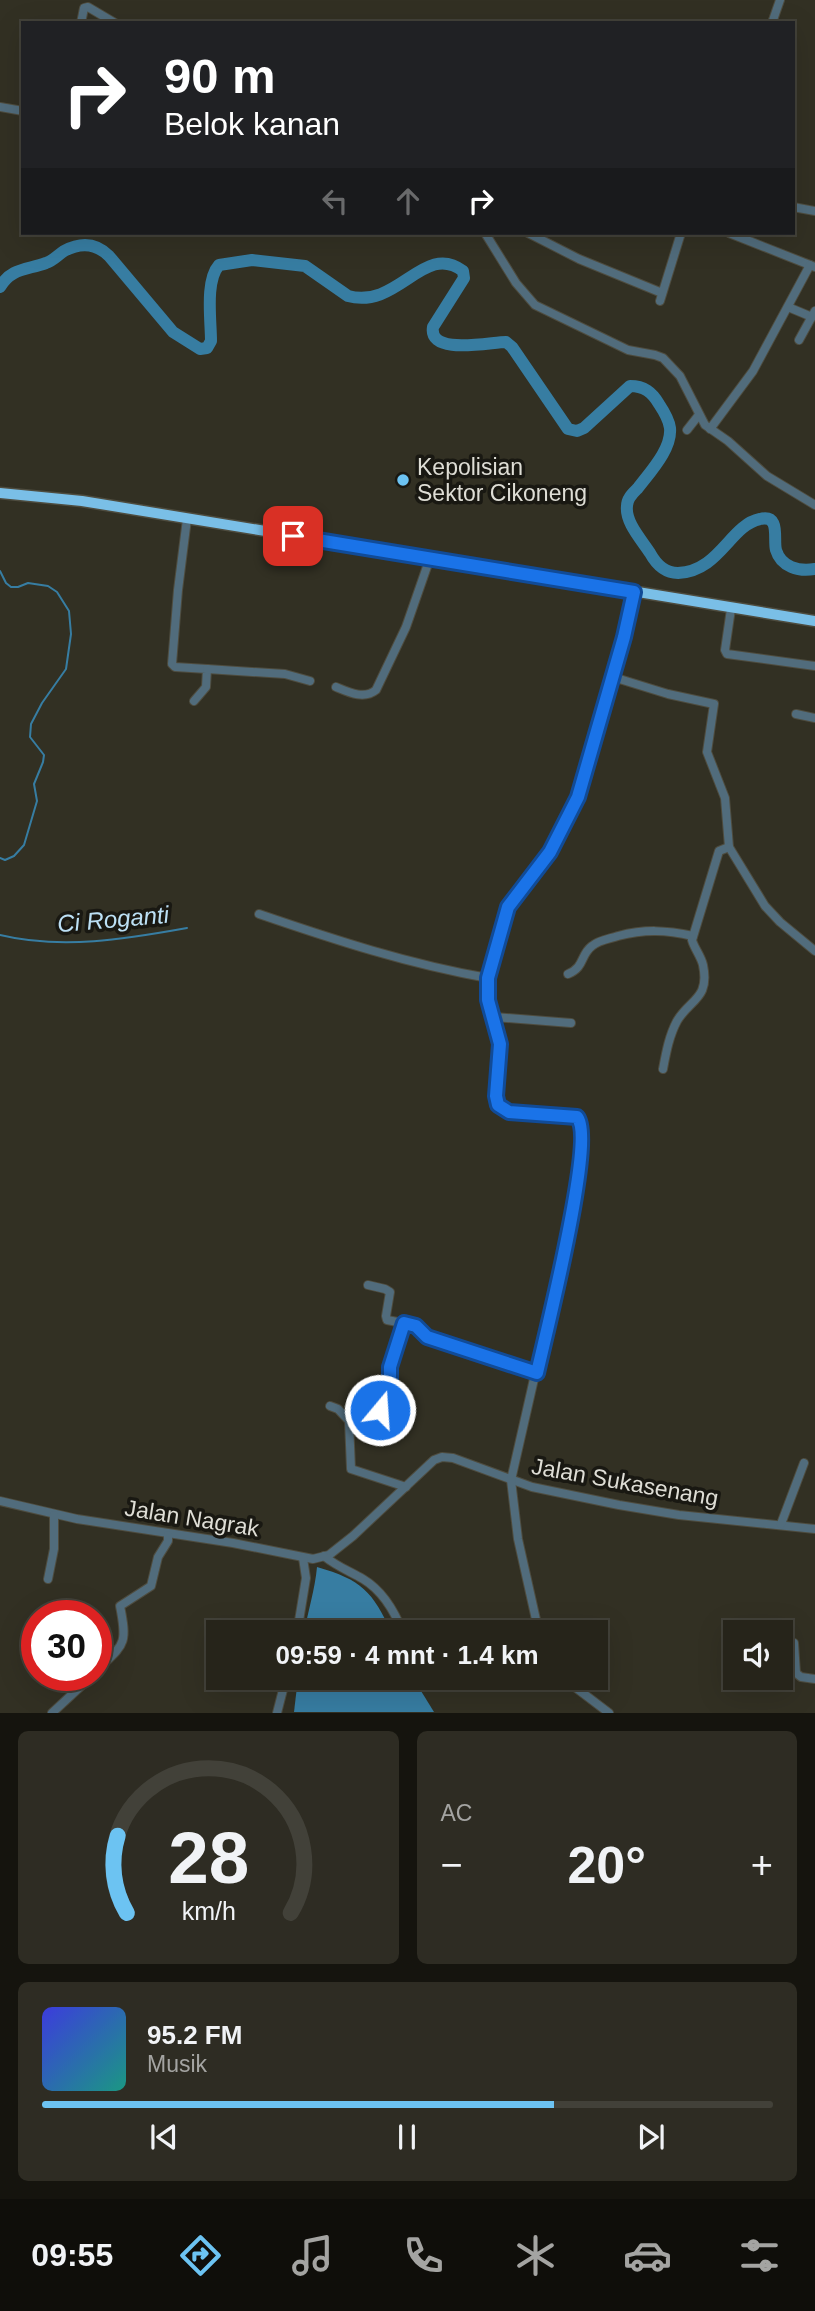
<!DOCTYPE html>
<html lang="id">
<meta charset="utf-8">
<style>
body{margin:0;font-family:Helvetica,sans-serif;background:#2e2c23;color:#f1f3f6;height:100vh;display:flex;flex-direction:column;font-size:26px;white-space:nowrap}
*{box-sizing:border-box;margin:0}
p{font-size:23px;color:#a4a4a2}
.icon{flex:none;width:38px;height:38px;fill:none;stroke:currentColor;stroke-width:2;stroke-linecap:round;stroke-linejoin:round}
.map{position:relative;height:1713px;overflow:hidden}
.panel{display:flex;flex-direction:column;gap:18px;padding:18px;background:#15140e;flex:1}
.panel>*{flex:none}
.guide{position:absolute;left:21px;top:21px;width:774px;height:214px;border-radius:0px;box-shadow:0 7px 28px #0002,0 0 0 2px #424139;background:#202124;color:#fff;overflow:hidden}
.fabs{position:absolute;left:723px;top:1620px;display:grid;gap:14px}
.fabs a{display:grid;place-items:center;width:70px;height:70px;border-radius:0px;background:#26241a;box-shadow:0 7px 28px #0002,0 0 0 2px #424139;font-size:35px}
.speed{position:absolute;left:21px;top:1600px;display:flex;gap:14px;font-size:35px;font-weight:700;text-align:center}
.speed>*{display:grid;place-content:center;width:91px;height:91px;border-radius:50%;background:#26241a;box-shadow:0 7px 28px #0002,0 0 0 2px #424139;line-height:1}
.speed .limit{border:10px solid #d22;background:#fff;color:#111}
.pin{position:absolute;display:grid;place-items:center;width:60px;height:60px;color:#fff;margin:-30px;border-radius:14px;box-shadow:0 4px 10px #0006}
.me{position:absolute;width:77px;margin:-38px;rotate:18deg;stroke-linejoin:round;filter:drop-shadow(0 0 5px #0008)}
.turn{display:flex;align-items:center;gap:24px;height:147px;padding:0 28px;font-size:32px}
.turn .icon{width:91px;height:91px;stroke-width:2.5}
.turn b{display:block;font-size:49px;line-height:60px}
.lanes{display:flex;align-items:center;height:66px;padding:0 28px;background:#0003;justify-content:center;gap:35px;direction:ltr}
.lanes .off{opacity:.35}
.big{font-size:52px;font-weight:600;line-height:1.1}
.panel .tile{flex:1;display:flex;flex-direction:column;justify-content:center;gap:10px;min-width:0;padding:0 24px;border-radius:10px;background:#2e2c23}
.panel .dial{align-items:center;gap:0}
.dial svg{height:182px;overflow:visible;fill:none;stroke:#424139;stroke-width:7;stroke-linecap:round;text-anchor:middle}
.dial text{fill:#f1f3f6;stroke:none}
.song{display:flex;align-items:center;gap:21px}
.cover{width:84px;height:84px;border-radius:10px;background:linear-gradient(135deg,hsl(240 70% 55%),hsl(170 70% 35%))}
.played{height:7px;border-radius:4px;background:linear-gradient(90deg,#6cc3f2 70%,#424139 70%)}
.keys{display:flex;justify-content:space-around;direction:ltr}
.heat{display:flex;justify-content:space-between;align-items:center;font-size:38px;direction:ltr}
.panel .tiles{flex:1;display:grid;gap:18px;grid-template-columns:1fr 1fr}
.tile:last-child{grid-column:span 2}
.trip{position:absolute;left:206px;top:1620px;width:402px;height:70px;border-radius:0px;background:#26241a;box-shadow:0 7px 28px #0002,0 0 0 2px #424139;font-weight:600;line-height:70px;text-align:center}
.menu{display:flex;height:112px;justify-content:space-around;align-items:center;background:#0f0e0a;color:#a4a4a2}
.menu .icon{width:49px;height:49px}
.menu .active{color:#6cc3f2}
.menu b{font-size:32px;color:#f1f3f6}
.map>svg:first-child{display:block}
.water{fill:#377da2}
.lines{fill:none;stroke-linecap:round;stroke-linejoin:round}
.stream{stroke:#377da2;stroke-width:2}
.river{stroke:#377da2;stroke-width:12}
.minor-casing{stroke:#4e4c3f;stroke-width:10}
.highway-casing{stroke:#4e4c3f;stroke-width:13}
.minor{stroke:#516c7c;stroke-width:8}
.highway{stroke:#7abfe7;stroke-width:10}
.route-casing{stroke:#114b97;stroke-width:18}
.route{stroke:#1a73e8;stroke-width:12}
.poi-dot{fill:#6cc3f2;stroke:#191812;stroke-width:2.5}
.labels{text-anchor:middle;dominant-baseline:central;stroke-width:7;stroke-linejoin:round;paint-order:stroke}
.poi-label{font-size:23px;fill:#deddd5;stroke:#191812;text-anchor:start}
.street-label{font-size:23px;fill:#deddd5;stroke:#191812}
.water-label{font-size:24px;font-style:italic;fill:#bce0f5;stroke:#191812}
</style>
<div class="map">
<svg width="815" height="1713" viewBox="0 0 815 1713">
<rect width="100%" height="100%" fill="#323023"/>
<g class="water">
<path d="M317,1567C362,1580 372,1591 392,1633H304C308,1611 315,1589 317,1567Z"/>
<polygon points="298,1678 413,1678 434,1712 294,1712"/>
</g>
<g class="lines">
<g class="stream">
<polyline points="0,571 6,583 11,587 18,587 28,583 48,586 57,592 69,611 71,634 66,669 42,703 31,724 30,737 44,755 43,762 34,784 37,801 24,845 14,856 5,860 0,858"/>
<path d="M0,935C62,950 126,939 187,928"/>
</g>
<path class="river" d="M0,287C11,268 27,270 46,263C53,261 58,255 64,251C81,242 96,243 109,256L173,332L200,349L207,348L211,341C211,320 205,281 219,265L252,260L305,266L348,296C398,310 424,241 463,271L464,278L433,327C428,356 490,342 506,342L512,347L568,429L577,431L584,428L630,386C644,386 652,392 659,404C663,410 669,420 670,428C672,449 650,472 638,488C633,493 627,498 627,506C625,522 641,539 650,553C656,564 665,573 678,573C720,571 730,525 760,519C781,514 773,539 776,550C781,567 799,572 815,569"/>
<defs>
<g id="minor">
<polyline points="81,23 84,8 88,7 115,23"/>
<polyline points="772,23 780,0"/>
<polyline points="0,107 23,111"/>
<polyline points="793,207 815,211"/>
<polyline points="485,233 516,283 535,305 628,350 655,355 663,358 680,376 705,425 728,441 767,476 815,505"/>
<polyline points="528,233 579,259 662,293"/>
<polyline points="729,233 815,267"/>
<polyline points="660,301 681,233"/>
<polyline points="788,307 812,317"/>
<polyline points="799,340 815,311"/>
<polyline points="710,429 753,371 810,265"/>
<polyline points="687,430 698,416"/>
<polyline points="187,519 178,590 172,664 175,667 207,669 206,687 194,701"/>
<polyline points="731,609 725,650 727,654 815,666"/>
<polyline points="207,669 285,674 310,681"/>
<polyline points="613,677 668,694 714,704 707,752 725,798 729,847 765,906 780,922 815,951"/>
<path d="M336,687C348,692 364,700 376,690L406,627L430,558"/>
<polyline points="796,714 815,718"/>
<path d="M259,914C335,940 408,964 488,978"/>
<path d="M568,974C585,967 580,955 592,946C599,940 609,939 618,936C645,929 666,930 693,936"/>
<polyline points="494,1017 571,1023"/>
<path d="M663,1069C666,1053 669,1036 677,1021C690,999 710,999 703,965C701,956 694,948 692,940L719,851L729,847"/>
<polyline points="368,1285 385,1289 390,1292 386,1316 387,1320 413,1325 424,1336 537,1373"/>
<polyline points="330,1406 338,1409 351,1423 372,1425 390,1390 390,1367 404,1323"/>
<polyline points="349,1421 351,1469 406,1487"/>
<polyline points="0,1501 77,1519 233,1543 313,1559 329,1555 353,1536 434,1460 442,1457 453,1458 532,1487 619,1505 679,1515 815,1529"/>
<polyline points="781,1524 804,1463"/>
<path d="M324,1556C336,1566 349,1571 363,1579C383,1591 395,1612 403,1633"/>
<polyline points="48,1579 54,1549 54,1515"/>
<polyline points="297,1633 306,1578 303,1558"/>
<polyline points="539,1633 518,1539 511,1480 574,1203 581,1154 581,1124 577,1117 509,1112 498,1105 496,1090 500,1044 487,993 492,958 508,907 550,852 578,798 624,637 634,592"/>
<polyline points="794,1643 796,1673 801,1677 815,1679"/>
<path d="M96,1671C124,1644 128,1646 120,1606L151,1586L158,1557L168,1541V1535"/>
<polyline points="563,1678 609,1713"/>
<polyline points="52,1713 93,1675"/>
<polyline points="277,1713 286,1678"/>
</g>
<polyline id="highway" points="0,493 82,501 815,621"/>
</defs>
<use href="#minor" class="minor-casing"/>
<use href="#highway" class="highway-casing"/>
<use href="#minor" class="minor"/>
<use href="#highway" class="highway"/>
</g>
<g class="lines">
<defs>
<path id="route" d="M293,536L634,592L624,637L578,797L550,852L508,907L488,978V1000L500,1044L496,1096L498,1105L509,1112L577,1117C596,1138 545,1337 537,1373L427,1337L416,1326L404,1323L390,1367V1390L380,1410"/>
</defs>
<use href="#route" class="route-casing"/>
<use href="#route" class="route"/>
</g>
<circle class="poi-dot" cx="403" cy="480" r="7"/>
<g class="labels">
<g class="poi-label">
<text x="417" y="467">Kepolisian<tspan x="417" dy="26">Sektor Cikoneng</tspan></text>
</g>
<g class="street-label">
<text transform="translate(625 1482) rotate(10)">Jalan Sukasenang</text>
<text transform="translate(192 1518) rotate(9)">Jalan Nagrak</text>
</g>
<g class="water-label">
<text transform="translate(113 919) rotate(-5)">Ci Roganti</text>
</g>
</g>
</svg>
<div class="fabs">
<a><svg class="icon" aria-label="sound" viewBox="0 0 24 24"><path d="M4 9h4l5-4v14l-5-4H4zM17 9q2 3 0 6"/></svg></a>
</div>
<div class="speed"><div class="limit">30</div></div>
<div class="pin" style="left:293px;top:536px;background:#d93025"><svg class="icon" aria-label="arrive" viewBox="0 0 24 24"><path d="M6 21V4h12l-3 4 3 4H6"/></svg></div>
<svg class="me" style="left:380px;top:1410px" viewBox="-20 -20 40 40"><circle r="17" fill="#1a73e8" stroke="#fff" stroke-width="3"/><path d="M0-11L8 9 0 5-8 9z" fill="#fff"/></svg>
<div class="trip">09:59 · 4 mnt · 1.4 km</div>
<div class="guide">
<div class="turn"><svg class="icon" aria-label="right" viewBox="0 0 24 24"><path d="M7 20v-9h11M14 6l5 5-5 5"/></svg><div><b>90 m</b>Belok kanan</div></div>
<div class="lanes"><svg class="icon off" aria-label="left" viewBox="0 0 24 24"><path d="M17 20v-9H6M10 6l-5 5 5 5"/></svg><svg class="icon off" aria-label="ahead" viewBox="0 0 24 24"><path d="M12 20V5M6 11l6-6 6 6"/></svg><svg class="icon" aria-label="right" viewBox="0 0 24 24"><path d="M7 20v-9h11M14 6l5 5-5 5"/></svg></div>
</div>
</div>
<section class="panel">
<div class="tiles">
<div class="tile dial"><svg viewBox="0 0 100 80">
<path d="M14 69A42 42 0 1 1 86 69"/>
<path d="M14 69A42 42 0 0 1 10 35" stroke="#6cc3f2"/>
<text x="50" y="56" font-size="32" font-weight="700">28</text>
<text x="50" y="72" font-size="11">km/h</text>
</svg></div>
<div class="tile"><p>AC</p>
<div class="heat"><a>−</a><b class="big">20°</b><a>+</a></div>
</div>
<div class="tile">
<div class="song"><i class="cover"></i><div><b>95.2 FM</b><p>Musik</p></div></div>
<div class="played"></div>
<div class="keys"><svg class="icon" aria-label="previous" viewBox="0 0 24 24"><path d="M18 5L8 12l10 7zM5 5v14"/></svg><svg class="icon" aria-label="pause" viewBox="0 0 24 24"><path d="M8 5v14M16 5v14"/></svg><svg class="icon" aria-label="next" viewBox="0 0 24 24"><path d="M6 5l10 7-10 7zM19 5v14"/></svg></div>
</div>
</div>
</section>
<nav class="menu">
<b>09:55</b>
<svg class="icon active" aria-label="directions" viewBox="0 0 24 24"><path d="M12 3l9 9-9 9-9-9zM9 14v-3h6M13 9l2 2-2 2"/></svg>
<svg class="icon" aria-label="music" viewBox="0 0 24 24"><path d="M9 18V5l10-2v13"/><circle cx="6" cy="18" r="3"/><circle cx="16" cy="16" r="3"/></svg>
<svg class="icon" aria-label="phone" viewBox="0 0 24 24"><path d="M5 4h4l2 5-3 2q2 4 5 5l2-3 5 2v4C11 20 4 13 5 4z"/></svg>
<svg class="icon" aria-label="climate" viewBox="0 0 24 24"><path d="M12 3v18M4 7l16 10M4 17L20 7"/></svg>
<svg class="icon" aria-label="car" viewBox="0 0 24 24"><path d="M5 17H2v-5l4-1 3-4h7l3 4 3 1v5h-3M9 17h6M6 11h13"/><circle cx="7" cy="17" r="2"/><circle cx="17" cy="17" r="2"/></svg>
<svg class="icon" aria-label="filters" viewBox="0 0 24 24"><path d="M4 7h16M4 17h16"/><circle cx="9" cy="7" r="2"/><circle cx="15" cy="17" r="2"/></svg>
</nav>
